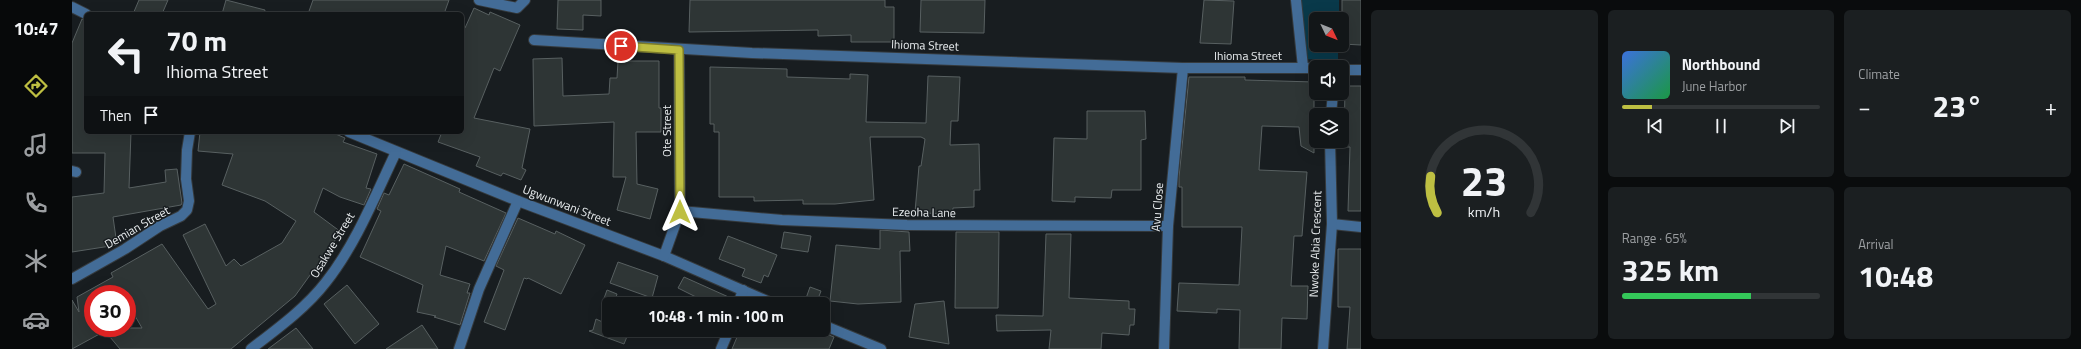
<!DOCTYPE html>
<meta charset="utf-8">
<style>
body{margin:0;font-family:"Titillium Web",sans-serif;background:#1b1f21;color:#f1f3f6;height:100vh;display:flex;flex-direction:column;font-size:15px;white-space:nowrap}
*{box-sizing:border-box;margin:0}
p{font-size:13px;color:#9c9fa2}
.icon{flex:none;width:22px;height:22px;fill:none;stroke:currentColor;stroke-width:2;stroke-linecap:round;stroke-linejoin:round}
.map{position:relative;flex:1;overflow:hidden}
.sheet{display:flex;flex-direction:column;gap:10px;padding:10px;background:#0a0c0d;width:720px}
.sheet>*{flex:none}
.guide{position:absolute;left:12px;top:12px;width:380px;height:122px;border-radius:6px;box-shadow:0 4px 16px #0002,0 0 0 1px #313537;background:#121618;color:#f1f3f6;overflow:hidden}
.needle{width:26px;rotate:133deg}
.buttons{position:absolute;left:1237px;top:12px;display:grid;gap:8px}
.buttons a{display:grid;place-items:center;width:40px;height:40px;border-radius:6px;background:#121618;box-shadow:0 4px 16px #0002,0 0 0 1px #313537;font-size:20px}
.speed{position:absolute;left:12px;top:285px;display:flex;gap:8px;font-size:20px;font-weight:700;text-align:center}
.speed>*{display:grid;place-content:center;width:52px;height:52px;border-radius:50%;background:#121618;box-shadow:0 4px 16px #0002,0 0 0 1px #313537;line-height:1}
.speed .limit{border:6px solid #d22;background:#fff;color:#111}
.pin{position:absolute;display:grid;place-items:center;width:34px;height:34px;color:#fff;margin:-17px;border:2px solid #fff;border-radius:50%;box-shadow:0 1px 4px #0007}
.me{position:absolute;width:44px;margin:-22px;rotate:0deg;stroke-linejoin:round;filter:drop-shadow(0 0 3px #0008)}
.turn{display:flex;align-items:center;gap:14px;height:84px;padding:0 16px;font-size:18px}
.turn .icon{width:52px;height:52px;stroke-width:2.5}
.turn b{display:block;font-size:28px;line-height:34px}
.then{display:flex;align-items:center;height:38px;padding:0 16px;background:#0003;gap:8px;font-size:15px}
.big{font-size:30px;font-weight:700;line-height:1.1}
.sheet .tile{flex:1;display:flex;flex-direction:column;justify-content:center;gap:6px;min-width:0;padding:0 14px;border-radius:6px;background:#1b1f21}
.sheet .dial{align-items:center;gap:0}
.dial svg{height:104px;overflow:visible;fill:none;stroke:#313537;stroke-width:7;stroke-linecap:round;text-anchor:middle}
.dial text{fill:#f1f3f6;stroke:none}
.song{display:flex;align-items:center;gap:12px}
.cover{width:48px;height:48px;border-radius:6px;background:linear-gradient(135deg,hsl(220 70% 55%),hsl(140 70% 35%))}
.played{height:4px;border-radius:2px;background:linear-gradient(90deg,#bebf42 15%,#313537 15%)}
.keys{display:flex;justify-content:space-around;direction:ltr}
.heat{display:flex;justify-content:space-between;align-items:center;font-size:22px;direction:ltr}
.charge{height:6px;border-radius:3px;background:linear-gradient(90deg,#34c759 65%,#313537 0)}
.sheet .tiles{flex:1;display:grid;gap:10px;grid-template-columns:repeat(3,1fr)}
.tile:first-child{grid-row:span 2}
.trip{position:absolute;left:530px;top:297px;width:228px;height:40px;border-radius:6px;background:#121618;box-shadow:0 4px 16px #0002,0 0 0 1px #313537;font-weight:700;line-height:40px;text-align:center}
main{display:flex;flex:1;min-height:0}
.tabs{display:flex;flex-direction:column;width:72px;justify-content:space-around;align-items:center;background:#07090a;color:#9c9fa2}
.tabs .icon{width:28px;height:28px}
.tabs .selected{color:#bebf42}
.tabs b{font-size:18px;color:#f1f3f6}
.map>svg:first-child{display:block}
.green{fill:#09394a}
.building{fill:#2e3535;stroke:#586061;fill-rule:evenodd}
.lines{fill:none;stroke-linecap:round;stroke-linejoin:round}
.minor-casing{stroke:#353a3d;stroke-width:12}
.minor{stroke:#436c97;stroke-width:10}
.route-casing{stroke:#7c7c2b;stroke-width:10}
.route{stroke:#bebf42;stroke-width:7}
.labels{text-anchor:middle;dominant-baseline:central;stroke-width:3;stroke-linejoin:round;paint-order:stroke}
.street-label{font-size:12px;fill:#eaeef0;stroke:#181d20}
</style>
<main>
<nav class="tabs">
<b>10:47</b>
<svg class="icon selected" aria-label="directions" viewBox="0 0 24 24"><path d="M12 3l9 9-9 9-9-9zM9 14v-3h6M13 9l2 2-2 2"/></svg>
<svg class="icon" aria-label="music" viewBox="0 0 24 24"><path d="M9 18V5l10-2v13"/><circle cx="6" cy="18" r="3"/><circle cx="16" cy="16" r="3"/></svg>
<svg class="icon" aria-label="phone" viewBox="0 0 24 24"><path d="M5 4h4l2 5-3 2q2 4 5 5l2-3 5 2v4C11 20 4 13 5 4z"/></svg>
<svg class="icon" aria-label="climate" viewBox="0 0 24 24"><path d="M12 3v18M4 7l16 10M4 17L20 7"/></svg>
<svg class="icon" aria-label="car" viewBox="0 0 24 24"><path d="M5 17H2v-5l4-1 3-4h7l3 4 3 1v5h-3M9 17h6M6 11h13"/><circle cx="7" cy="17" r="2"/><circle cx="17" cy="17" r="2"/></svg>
</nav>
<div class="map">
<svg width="1289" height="349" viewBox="0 0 1289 349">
<rect width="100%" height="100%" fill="#181d20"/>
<polygon class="green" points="1226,0 1267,0 1267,19 1244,19 1244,45 1266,45 1266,60 1225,59"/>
<g class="building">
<polygon points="67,0 96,0 90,14 61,14"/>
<polygon points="154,0 193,10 192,14 150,14"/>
<polygon points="241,0 377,0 372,14 236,14"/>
<polygon points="486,0 529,0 529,16 511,15 511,30 485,29"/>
<polygon points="618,0 813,0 813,7 822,7 822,42 779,42 779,35 746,36 746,30 617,32"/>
<polygon points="849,0 913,0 912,33 848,32"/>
<polygon points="1132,0 1162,1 1159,44 1128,43"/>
<polygon points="1270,0 1289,0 1289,45 1270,44"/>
<polygon points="402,8 417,15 418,12 448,25 428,71 422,68 402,118 458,129 450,168 454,170 449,180 431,173 429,176 404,166 408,157 366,142 370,132 390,132 390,27 393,28"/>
<polygon points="10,19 14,20 14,132 59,132 57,188 94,182 93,170 105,169 110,203 109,205 41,217 45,245 0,252 0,197 32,193 33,153 0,153 0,43"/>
<polygon points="490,58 491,96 537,94 538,78 545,78 546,61 587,61 587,108 589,108 589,132 564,132 565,184 586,189 578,219 545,210 554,177 541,177 542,122 462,126 461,59"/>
<polygon points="638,67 715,69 715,77 778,79 778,74 796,75 794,122 854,123 856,76 888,77 886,121 879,121 878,145 907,144 908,190 902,190 902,207 881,208 880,215 843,212 847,166 849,166 853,139 849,137 798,137 802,200 763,204 731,204 731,200 682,201 682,197 647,197 647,132 642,132 642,124 638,124"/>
<polygon points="1117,77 1173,77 1173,80 1242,82 1242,153 1229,146 1227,127 1190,126 1187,170 1235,172 1230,236 1222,236 1219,286 1236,286 1235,319 1210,318 1209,349 1167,349 1168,310 1145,309 1145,313 1105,311 1107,283 1167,285 1170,227 1110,227 1110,187 1107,187 1107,177"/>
<polygon points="1273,86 1289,86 1289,211 1276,211 1278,147 1272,147"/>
<polygon points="1015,111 1073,111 1074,139 1069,140 1069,190 1040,190 1039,198 1003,197 1003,202 980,201 982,138 1015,139"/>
<path d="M128,132H259L273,138L271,142L305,154L294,188L299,189L292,205L268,197L251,188L242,212L269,232L223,296L159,349H48L33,331L0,349V300L7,312L5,297L41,277L39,273L90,244L136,309L144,304L111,235L133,224L154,266L162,259L169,266L210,243L224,221L193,201L150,185L161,154L126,151ZM21,294H55V302L70,328H21Z"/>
<polygon points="332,164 388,189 387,192 434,213 412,261 374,246 368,275 398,284 395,293 398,293 388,325 362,317 364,316 345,312 351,285 288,257 309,211 305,209 312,193 317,195"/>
<polygon points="446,218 483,234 484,231 513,245 489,294 456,278 455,279 452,278 433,330 412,322 432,270 424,266"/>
<polygon points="808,230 837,232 838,251 828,251 829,302 786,304 758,301 764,245 808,249"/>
<polygon points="712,232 739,236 736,252 709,248"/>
<polygon points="884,232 927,232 926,308 883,308"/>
<polygon points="974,234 999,234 997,298 1057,301 1057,309 1063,309 1062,325 1058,325 1057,335 1030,333 1029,349 977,349 979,330 925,331 924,315 971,316"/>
<polygon points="656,236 705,255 696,277 692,275 689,283 670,276 673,269 647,259"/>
<polygon points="1266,249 1289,249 1289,349 1275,349 1278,307 1266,307"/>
<polygon points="546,262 586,276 580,298 538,283"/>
<polygon points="612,277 661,299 660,304 622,304 624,297 606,288"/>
<polygon points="275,285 307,324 283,344 252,304"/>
<polygon points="738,287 749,291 744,304 732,304"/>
<polygon points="535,290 545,294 542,304 530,304"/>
<polygon points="872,301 877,344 837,337 843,304"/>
<polygon points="524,319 537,325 537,330 548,330 556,334 552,344 517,331 521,330"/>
<polygon points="350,325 366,349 314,349"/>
<polygon points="224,328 241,349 196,349"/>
<polygon points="668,330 744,330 762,337 757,349 660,349"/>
</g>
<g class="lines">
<defs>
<g id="minor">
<polyline points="407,0 445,8 453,0"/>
<polyline points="1224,0 1231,67"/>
<polyline points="0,7 14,14"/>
<polyline points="462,40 680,53 1111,68 1244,68"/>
<polyline points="1270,70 1289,70"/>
<polyline points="1259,115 1261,93"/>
<polyline points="277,132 446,201 592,256 702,304"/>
<polyline points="0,171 4,172"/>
<polyline points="608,211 710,220 835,225 1096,226"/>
<polyline points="1260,224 1289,227"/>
<polyline points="592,256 608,211 607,50"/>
<polyline points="0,279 53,249 88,226 109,216 115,210 117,201 114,179 115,150 118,132"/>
<polyline points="666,304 671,290"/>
<polyline points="751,325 809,349"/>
<path d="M179,349C205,329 234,308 254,282C284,244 303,196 324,152"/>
<polyline points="387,349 407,289 446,201"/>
<polyline points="649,349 657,330"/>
<polyline points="1092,349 1096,226 1111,68"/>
<polyline points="1251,349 1260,224 1258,141"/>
</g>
</defs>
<use href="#minor" class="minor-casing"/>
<use href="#minor" class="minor"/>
</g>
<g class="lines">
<defs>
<polyline id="route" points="549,46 607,50 608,212"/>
</defs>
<use href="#route" class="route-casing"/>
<use href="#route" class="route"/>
</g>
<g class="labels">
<g class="street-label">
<text transform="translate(853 45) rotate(2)">Ihioma Street</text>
<text x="1176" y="55">Ihioma Street</text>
<text transform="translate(594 131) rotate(-90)">Ote Street</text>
<text transform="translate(495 205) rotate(21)">Ugwunwani Street</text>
<text transform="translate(1085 207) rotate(-86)">Avu Close</text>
<text transform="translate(852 212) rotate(1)">Ezeoha Lane</text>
<text transform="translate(65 227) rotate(-30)">Demian Street</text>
<text transform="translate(1243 244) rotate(-88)">Nwoke Abia Crescent</text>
<text transform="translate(260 245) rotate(-59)">Osakwe Street</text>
</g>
</g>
</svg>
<div class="buttons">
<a><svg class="needle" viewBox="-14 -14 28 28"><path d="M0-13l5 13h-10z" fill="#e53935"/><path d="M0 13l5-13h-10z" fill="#9c9fa2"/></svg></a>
<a><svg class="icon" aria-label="sound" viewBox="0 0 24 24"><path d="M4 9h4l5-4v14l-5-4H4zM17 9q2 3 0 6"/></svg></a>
<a><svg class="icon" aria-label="layers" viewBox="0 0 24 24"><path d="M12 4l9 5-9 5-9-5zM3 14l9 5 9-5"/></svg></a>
</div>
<div class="speed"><div class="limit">30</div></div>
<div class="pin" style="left:549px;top:46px;background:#d93025"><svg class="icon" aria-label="arrive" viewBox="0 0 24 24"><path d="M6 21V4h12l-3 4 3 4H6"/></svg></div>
<svg class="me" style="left:608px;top:212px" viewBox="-20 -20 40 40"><path d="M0-17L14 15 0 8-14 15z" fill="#bebf42" stroke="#fff" stroke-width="4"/></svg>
<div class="trip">10:48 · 1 min · 100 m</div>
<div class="guide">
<div class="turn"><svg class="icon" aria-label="left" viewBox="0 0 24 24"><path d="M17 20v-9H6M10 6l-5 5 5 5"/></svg><div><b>70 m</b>Ihioma Street</div></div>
<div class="then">Then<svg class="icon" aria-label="arrive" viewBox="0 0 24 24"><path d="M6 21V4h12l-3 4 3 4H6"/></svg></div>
</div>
</div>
<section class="sheet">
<div class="tiles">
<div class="tile dial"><svg viewBox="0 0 100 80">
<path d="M14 69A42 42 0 1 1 86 69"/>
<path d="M14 69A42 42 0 0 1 9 41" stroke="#bebf42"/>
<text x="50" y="56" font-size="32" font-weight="700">23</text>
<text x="50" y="72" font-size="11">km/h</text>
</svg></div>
<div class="tile">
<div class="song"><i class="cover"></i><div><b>Northbound</b><p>June Harbor</p></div></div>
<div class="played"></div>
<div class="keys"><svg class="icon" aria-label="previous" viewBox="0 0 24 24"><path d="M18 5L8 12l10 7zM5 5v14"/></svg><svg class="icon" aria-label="pause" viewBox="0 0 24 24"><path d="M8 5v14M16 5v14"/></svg><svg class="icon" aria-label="next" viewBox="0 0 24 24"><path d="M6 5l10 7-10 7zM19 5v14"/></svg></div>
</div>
<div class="tile"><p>Climate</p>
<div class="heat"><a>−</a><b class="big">23°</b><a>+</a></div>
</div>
<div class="tile"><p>Range · 65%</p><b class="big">325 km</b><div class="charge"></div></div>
<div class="tile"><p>Arrival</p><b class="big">10:48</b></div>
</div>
</section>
</main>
